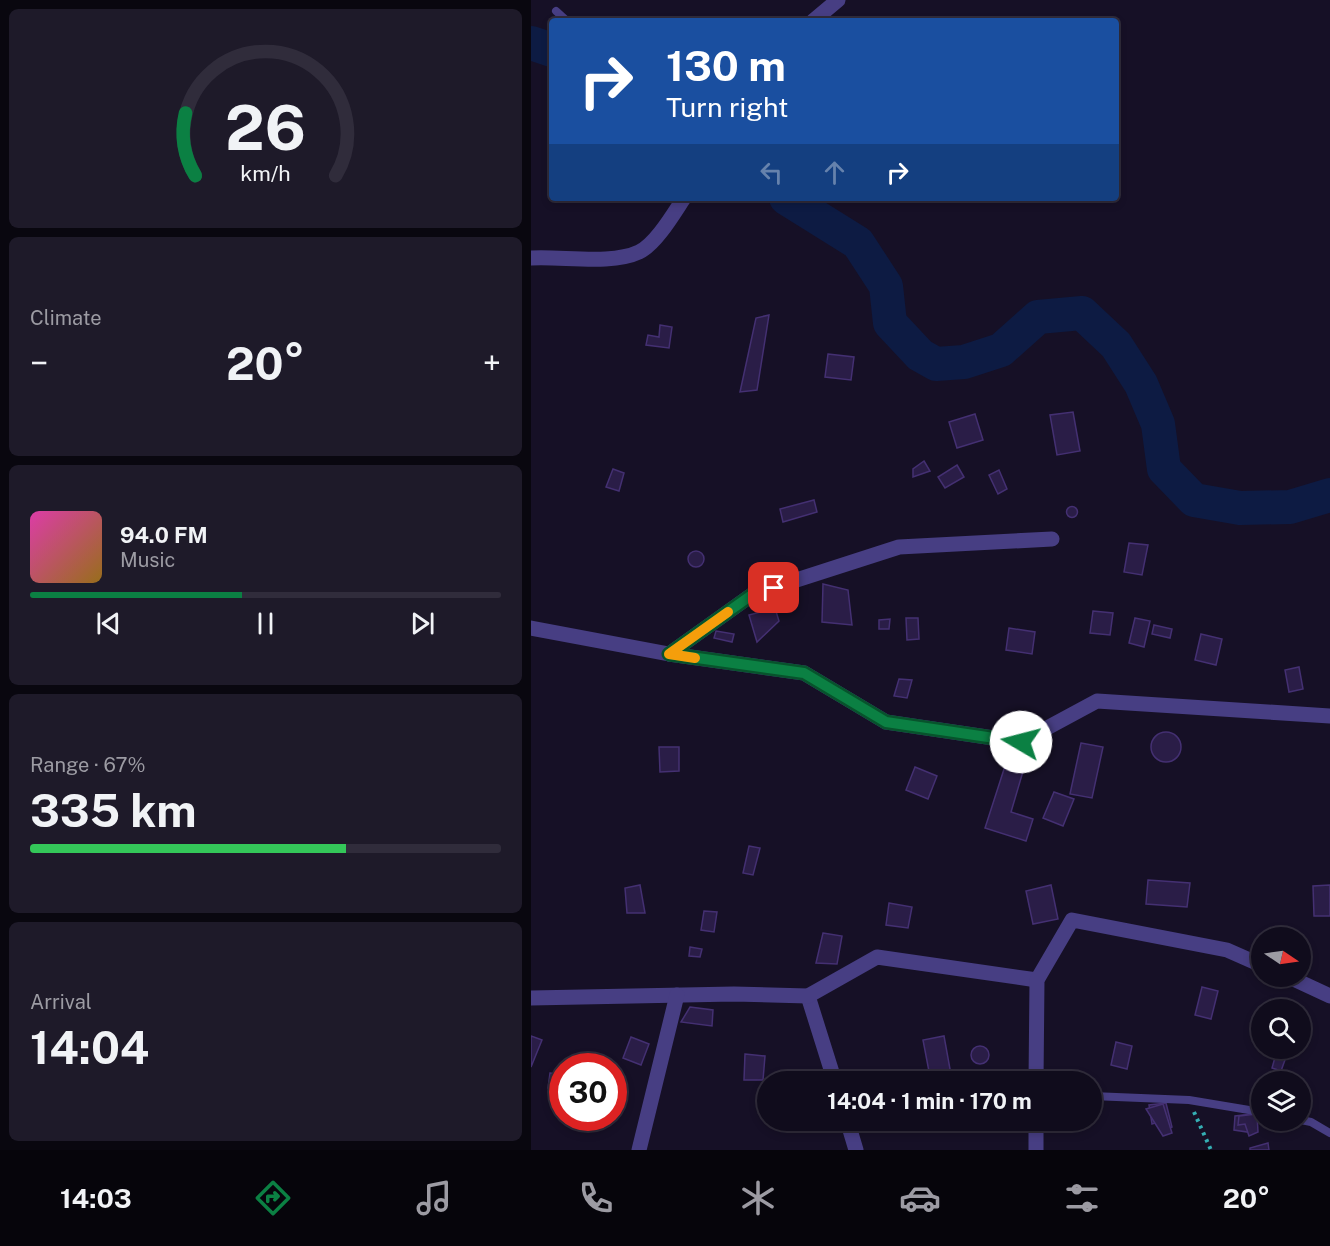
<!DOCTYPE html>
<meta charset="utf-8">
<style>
body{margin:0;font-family:"Public Sans",sans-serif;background:#1e1a29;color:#f1f3f6;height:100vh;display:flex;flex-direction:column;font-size:22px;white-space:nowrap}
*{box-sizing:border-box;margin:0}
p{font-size:20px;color:#9c9ba3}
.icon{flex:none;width:33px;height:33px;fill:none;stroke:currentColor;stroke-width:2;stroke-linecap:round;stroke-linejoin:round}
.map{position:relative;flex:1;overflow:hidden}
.side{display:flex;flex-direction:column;gap:9px;padding:9px;background:#09070f;width:531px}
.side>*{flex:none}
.hud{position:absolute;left:18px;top:18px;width:570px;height:183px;border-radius:6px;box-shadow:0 3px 9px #0003,0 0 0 2px #302c3b;background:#1a4fa0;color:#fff;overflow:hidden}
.needle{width:39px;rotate:103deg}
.tools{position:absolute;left:720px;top:927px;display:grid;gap:12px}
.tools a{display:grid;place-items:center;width:60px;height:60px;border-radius:50%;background:#100c1c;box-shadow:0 3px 9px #0003,0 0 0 2px #302c3b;font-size:30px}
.speed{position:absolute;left:18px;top:1053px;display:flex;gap:12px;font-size:30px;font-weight:700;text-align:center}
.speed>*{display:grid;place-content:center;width:78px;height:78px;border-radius:50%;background:#100c1c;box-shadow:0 3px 9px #0003,0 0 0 2px #302c3b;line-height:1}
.speed .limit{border:9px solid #d22;background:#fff;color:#111}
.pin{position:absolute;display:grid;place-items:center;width:51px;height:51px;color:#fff;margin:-26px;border-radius:12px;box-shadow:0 3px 9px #0006}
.me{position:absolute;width:66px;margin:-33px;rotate:278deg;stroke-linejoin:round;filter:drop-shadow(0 0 4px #0008)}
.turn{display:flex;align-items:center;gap:21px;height:126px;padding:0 18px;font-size:27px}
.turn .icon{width:78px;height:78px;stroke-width:2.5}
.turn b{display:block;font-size:42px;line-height:51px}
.lanes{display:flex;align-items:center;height:57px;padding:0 18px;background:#0003;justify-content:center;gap:30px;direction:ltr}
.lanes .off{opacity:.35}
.big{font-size:45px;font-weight:700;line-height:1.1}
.side .card{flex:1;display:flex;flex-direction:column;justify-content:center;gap:9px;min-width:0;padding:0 21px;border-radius:9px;background:#1e1a29}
.side .dial{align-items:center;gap:0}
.dial svg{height:156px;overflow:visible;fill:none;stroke:#302c3b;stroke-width:7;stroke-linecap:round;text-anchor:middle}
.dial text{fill:#f1f3f6;stroke:none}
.song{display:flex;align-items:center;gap:18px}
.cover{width:72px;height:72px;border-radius:9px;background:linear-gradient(135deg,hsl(320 70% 55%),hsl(40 70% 35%))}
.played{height:6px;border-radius:3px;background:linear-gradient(90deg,#0b8043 45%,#302c3b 45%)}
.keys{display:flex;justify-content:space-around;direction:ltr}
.heat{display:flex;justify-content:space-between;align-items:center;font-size:33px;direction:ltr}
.charge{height:9px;border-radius:4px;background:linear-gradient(90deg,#34c759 67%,#302c3b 0)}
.trip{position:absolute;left:226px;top:1071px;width:345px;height:60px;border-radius:30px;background:#100c1c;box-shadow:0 3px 9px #0003,0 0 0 2px #302c3b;font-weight:700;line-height:60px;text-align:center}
.menu{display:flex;height:96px;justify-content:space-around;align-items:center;background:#06050b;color:#9c9ba3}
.menu .icon{width:42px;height:42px}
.menu .selected{color:#0b8043}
.menu b{font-size:27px;color:#f1f3f6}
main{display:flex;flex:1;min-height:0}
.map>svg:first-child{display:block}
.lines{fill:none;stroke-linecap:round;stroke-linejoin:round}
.river{stroke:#0d1b43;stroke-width:34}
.building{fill:#2a1d47;stroke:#443072;stroke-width:1.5}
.path{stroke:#35afb4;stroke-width:4;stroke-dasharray:3 4.5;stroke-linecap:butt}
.lane{stroke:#473e83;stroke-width:8}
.street{stroke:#473e83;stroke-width:15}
.route-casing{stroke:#07532c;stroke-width:15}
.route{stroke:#0b8043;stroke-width:10}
.slow{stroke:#f59e0b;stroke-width:10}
</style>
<main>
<section class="side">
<div class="card dial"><svg viewBox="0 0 100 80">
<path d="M14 69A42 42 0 1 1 86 69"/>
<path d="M14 69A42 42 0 0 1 9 37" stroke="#0b8043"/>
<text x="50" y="56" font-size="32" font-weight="700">26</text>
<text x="50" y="72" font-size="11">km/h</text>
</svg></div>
<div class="card"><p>Climate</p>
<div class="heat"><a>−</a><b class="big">20°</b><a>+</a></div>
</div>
<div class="card">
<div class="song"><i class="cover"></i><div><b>94.0 FM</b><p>Music</p></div></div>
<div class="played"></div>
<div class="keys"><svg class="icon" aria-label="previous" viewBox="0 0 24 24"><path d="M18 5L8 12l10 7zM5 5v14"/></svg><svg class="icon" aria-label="pause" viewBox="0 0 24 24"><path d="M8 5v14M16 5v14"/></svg><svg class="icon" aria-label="next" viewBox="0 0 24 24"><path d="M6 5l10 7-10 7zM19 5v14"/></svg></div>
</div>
<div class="card"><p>Range · 67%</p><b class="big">335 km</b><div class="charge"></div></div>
<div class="card"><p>Arrival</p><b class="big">14:04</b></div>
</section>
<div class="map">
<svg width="799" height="1150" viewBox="0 0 799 1150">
<rect width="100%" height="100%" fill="#161026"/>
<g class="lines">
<g class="river">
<polyline points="0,43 21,50"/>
<polyline points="255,198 327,243 355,286 359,323 389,355 405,364 433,362 470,350 507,317 551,313 585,345 610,384 627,424 633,469 663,500 709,508 759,507 799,495"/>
</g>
</g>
<g class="building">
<polygon points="238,315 226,390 209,392 225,318"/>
<polygon points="129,325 141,327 138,348 115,345 117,335 128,337"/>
<polygon points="297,354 323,357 320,380 294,377"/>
<polygon points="542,412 549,451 526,455 519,415"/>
<polygon points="444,414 452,440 426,448 418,422"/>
<polygon points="393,461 399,471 382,477 382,469"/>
<polygon points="426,465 433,477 414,488 407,477"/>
<polygon points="82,469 93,473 88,491 75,487"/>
<polygon points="468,470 476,489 467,494 458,475"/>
<polygon points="283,500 286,512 252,522 249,509"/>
<circle cx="541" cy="512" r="5.5"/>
<polygon points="598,543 617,545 611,575 593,572"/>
<circle cx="165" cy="559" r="8"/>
<polygon points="292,584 317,590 321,625 291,622"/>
<polygon points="244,608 248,621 226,642 218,615"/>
<polygon points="562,611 582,613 579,635 559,633"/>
<polygon points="375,618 387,618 388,639 376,640"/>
<polygon points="604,618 619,621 613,647 598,643"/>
<polygon points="359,619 358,629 348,629 348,620"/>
<polygon points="623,625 641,629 639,638 621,634"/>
<polygon points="478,628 504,632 501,654 475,650"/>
<polygon points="185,631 203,634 201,642 183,638"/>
<polygon points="670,634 691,639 685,665 664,660"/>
<polygon points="768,667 772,689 758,692 754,670"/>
<polygon points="368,679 381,680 376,698 363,696"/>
<circle cx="635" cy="747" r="15"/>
<polygon points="550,743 572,747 561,798 539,794"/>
<polygon points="128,747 148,747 148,771 129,772"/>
<polygon points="475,763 493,768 480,812 502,819 495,841 454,828"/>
<polygon points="384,767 406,776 397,799 375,790"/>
<polygon points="523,792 543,799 532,826 512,818"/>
<polygon points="218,846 229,848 222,875 212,873"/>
<polygon points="617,880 659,883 656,907 615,904"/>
<polygon points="109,885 114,913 96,913 94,888"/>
<polygon points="520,885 527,919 502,924 495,891"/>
<polygon points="799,885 799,916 783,916 782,886"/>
<polygon points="358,903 381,907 377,928 355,925"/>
<polygon points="173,911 186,912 183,932 170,930"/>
<polygon points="292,933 311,936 306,964 285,963"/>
<polygon points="159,947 171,949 169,957 158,956"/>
<polygon points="671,987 687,991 680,1019 664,1015"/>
<polygon points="159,1007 182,1010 181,1026 150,1022"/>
<polygon points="0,1036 11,1040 0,1067"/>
<polygon points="413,1036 421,1080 400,1082 392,1040"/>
<polygon points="100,1037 118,1044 110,1065 92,1058"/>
<polygon points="585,1042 601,1046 596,1069 580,1065"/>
<circle cx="449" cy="1055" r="9"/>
<polygon points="214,1054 234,1056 232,1080 213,1080"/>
<polygon points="745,1054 755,1057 750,1071 741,1068"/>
<polygon points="19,1073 32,1075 32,1090 17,1088"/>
<polygon points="635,1103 641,1127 632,1131 630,1121 621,1124 618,1105"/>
<polygon points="632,1104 641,1133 632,1136 615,1109"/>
<polygon points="721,1114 723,1133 703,1130 704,1116"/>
<polygon points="726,1114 727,1132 718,1136 714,1124 707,1125 708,1116"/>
<polygon points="737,1143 738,1150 719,1150 719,1148"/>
</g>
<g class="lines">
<polyline class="path" points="663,1112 680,1150"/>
<g class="lane">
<polyline points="25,11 36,21"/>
<polyline points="561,1096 658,1100 730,1112"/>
<polyline points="770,1120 780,1122 799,1133"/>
</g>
<g class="street">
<polyline points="282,21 307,0"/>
<path d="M0,258C31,256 81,265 108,252C125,244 143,213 153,198"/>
<polyline points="0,628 138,654 273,673 355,722 490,742 566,701 799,716"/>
<polyline points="138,654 222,594 368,547 521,539"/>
<polyline points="756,976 799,996"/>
<polyline points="277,996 304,1082"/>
<polyline points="0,998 203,994 277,996 346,957 506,980"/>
<polyline points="505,1082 506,980 541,920 696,950 730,965"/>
<polyline points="316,1120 325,1150"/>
<polyline points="108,1150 146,995"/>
<polyline points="505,1150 505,1120"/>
</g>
</g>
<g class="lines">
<defs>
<polyline id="route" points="243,588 222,594 138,654 273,673 355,722 490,742"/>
</defs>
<use href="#route" class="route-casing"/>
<use href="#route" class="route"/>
<polyline class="slow" points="164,658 138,654 197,612"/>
</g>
</svg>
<div class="tools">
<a><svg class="needle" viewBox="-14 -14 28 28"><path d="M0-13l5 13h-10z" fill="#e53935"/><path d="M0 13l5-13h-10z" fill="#9c9ba3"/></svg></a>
<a><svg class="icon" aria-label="search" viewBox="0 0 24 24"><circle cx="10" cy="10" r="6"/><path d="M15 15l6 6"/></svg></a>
<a><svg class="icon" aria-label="layers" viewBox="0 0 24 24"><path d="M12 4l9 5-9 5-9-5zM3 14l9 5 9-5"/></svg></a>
</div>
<div class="speed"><div class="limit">30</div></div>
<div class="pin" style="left:243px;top:588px;background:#d93025"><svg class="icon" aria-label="arrive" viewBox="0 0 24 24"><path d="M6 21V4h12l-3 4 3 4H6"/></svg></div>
<svg class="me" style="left:490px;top:742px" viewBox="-20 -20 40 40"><circle r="19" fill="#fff"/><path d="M0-13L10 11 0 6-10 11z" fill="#0b8043"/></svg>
<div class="trip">14:04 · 1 min · 170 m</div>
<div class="hud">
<div class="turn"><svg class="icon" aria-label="right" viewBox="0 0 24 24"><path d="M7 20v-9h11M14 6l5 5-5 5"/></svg><div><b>130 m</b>Turn right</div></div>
<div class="lanes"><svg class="icon off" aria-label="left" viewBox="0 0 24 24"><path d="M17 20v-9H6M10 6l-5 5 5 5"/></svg><svg class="icon off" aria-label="ahead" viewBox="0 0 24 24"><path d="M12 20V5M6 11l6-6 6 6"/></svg><svg class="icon" aria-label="right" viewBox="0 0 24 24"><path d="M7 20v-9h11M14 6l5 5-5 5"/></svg></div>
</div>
</div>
</main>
<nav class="menu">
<b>14:03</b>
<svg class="icon selected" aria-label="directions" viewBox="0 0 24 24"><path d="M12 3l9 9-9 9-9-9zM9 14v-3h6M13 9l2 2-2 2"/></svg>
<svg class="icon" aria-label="music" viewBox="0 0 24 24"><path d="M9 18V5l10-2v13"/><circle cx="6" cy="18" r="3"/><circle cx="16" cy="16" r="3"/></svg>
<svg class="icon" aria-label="phone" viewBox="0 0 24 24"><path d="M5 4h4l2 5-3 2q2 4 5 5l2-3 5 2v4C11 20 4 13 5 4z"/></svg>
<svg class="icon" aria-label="climate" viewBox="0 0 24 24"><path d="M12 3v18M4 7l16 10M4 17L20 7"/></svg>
<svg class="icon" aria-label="car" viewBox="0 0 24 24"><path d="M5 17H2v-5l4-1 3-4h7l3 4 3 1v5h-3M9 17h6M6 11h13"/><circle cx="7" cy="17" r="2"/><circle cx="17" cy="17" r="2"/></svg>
<svg class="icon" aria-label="filters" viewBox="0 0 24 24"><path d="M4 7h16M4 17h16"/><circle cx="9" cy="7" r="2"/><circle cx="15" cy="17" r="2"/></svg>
<b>20°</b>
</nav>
